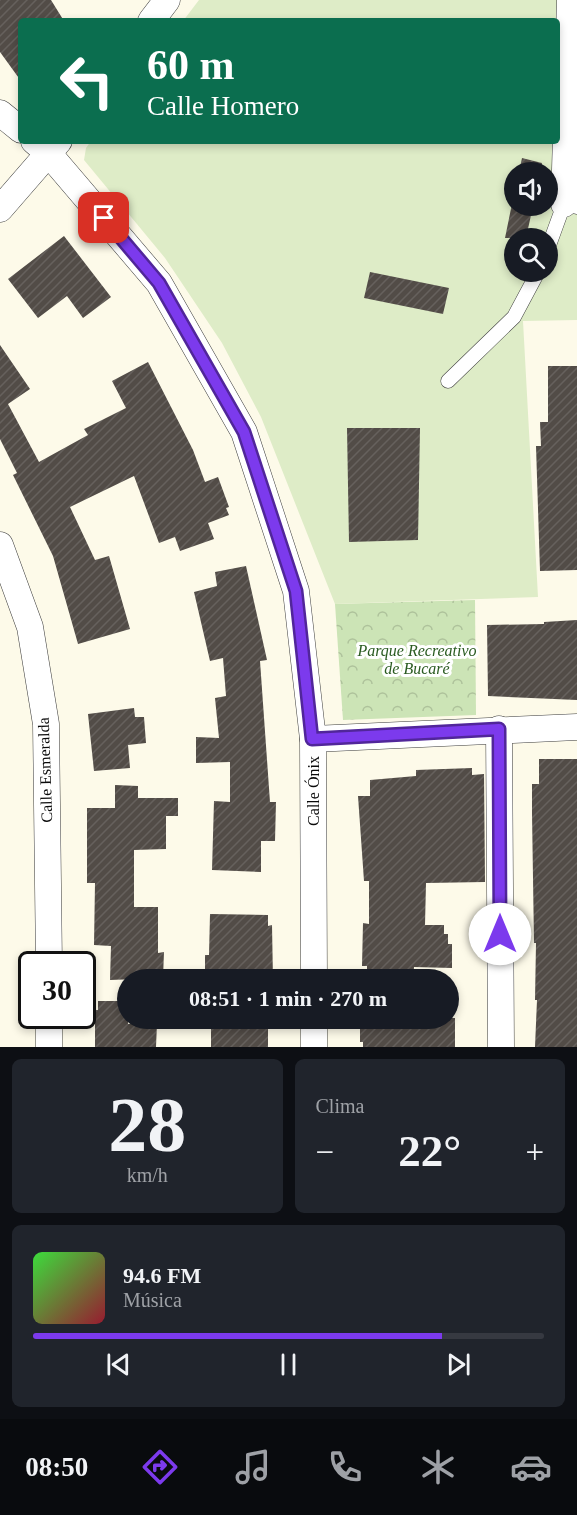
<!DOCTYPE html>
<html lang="es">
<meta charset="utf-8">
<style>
body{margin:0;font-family:"Times New Roman",serif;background:#20242c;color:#f1f3f6;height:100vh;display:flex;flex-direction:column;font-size:22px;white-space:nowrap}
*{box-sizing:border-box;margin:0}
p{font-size:20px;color:#9ea1a6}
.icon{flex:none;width:33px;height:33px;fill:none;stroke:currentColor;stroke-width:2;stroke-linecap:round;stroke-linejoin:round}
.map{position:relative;height:1047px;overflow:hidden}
.side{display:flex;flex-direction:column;gap:12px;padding:12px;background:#0d0f14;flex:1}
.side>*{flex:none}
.banner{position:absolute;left:18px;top:18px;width:542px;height:126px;border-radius:6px;box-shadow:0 3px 9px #0003;background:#0b6e4f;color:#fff;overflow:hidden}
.controls{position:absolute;left:504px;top:162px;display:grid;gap:12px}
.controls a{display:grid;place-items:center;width:54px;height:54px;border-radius:50%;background:#171b24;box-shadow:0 3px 9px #0003;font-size:30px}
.speed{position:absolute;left:18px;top:951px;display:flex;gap:12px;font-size:30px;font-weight:700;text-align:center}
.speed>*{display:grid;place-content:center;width:78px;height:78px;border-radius:50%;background:#171b24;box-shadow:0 3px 9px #0003;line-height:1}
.speed .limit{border:3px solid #111;border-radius:9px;background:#fff;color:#111}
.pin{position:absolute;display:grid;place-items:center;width:51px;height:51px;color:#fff;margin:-26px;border-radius:12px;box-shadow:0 3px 9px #0006}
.me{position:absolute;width:66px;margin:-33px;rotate:0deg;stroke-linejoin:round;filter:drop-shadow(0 0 4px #0008)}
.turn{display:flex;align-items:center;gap:21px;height:126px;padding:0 30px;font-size:27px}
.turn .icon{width:78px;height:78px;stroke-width:2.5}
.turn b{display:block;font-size:42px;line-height:51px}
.big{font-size:45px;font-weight:700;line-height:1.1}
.side .tile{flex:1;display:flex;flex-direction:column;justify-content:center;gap:9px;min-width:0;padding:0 21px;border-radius:9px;background:#20242c}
.side .dial{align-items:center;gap:0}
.dial b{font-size:78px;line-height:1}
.song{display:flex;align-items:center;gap:18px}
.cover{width:72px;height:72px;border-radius:9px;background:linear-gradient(135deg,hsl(120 70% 55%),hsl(350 70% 35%))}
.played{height:6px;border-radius:3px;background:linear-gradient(90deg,#7c3aed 80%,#363941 80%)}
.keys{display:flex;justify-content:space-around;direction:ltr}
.heat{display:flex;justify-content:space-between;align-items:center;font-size:33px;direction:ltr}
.side .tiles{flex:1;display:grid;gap:12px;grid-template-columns:1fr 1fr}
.tile:last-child{grid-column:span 2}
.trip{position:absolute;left:117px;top:969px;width:342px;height:60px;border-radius:30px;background:#171b24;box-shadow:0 3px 9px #0003;font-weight:700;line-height:60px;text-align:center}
.menu{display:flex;height:96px;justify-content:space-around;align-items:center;background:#090b0e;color:#9ea1a6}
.menu .icon{width:42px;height:42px}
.menu .active{color:#7c3aed}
.menu b{font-size:27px;color:#f1f3f6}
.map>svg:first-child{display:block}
.park{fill:url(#park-crowns)}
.pitch{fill:#deecc7;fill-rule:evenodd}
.building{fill:url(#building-hatch)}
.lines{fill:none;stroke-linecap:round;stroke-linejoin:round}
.service-casing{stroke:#3d3d3d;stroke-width:15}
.minor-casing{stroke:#3d3d3d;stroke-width:27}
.service{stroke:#fff;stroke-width:14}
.minor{stroke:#fff;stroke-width:26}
.route-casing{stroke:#51269a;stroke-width:15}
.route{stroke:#7c3aed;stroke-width:10}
.labels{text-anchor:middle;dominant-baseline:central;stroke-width:6;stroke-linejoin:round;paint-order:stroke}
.park-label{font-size:16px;font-style:italic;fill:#2a5b21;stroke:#fff}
.street-label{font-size:16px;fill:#0a0a0a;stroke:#fff}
</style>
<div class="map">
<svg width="577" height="1047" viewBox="0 0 577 1047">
<defs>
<pattern id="park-crowns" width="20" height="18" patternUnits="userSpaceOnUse" patternTransform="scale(1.5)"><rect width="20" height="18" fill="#cce4b6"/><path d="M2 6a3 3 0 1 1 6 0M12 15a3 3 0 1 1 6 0" fill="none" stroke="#aec29b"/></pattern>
<pattern id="building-hatch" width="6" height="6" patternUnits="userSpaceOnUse" patternTransform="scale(1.5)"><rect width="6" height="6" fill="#524c47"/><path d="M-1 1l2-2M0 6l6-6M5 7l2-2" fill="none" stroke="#66615d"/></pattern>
</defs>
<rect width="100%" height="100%" fill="#fdfae9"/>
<polygon class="park" points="475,600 476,715 343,720 335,604"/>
<path class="pitch" d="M199,0H577V320L523,321L538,597L335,604L261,417L222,343L165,258L84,160L86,148L91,141H556V21H183ZM514,172H548V206H514ZM514,238H548V272H514Z"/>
<g class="building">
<polygon points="0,0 51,0 64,21 21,21 21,81 0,52"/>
<polygon points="522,158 542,163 540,172 519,172"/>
<polygon points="514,194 514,206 533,206 526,238 505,238"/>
<polygon points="64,236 111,297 83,318 67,296 38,318 8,279"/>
<polygon points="370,272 449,288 443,314 364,298"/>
<polygon points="0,345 30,389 8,404 39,462 88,435 84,429 126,408 112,381 148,362 193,450 205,482 218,477 229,507 226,508 229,515 208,523 214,539 180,551 175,537 159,543 134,476 70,507 95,560 109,556 130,629 78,644 53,556 13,475 17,473 0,439"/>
<polygon points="548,366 577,366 577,570 540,571 536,446 541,446 540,422 548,422"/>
<polygon points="347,428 420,428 418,540 349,542"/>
<polygon points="246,566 267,660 260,661 270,802 276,802 275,841 261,841 261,872 212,870 214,801 230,802 230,762 196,763 196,737 219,738 215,698 226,696 223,658 210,661 194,592 217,586 215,572"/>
<polygon points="577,620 577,700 488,696 487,625 544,624 544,622"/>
<polygon points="134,708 135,717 144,717 146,743 128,745 130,768 94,771 88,714"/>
<polygon points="539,759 577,759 577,1047 535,1047 537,1000 535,1000 536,943 534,943 532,813 532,784 539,784"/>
<polygon points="472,768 472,775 484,774 485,882 426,883 425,925 444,925 444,934 448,934 448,944 452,944 452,968 414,967 413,980 367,980 367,966 362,966 363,923 369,924 369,881 364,881 358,796 370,796 370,780 416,776 416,770"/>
<polygon points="115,785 138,786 138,798 178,798 178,816 166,816 166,849 134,850 134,907 158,907 158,953 164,952 163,978 110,980 111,946 94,945 95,883 87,883 87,808 115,808"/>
<polygon points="210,914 268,915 268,926 272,925 273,980 218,980 218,977 214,977 213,974 205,973 205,955 209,955"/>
<polygon points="98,1001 128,1001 128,1024 157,1024 156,1047 95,1047 95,1010 98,1010"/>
<rect x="211" y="1018" width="57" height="29"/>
<polygon points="360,1018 455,1018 455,1047 363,1047 363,1042 360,1042"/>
</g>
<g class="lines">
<defs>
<g id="service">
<polyline points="548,248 564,204 577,207"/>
<polyline points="448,381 514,317 538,272"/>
</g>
<g id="minor">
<polyline points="151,21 167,0"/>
<polyline points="0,113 21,130"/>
<polyline points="34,141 49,154 159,283 244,432 296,591 313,739 314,980"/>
<polyline points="564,204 570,0"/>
<polyline points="0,209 59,141"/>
<polyline points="0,545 30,627 46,724 49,964"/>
<polyline points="499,729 501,1047"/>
<polyline points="313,739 577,727"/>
<polyline points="49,1016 49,1047"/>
<polyline points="314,1018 314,1047"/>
</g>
</defs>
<use href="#service" class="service-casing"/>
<use href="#minor" class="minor-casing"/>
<use href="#service" class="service"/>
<use href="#minor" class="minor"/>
</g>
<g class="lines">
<defs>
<polyline id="route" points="104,218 159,283 244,432 296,591 312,739 499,729 500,934"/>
</defs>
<use href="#route" class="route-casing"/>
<use href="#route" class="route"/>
</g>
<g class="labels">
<g class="park-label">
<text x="417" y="650">Parque Recreativo<tspan x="417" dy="18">de Bucaré</tspan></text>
</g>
<g class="street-label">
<text transform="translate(45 770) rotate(-92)">Calle Esmeralda</text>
<text transform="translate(313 791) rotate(-90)">Calle Ónix</text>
</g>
</g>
</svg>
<div class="controls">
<a><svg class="icon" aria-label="sound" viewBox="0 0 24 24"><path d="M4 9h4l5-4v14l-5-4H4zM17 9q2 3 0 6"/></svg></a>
<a><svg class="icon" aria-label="search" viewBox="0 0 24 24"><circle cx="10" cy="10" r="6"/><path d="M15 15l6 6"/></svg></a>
</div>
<div class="speed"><div class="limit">30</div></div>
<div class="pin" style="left:104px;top:218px;background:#d93025"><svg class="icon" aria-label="arrive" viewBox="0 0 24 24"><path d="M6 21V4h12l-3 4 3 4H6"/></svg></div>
<svg class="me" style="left:500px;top:934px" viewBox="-20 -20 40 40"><circle r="19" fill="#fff"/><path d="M0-13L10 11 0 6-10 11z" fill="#7c3aed"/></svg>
<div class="trip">08:51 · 1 min · 270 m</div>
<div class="banner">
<div class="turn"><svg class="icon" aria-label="left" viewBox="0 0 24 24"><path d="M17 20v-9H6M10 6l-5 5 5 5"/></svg><div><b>60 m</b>Calle Homero</div></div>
</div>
</div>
<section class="side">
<div class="tiles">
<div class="tile dial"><b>28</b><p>km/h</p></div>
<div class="tile"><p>Clima</p>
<div class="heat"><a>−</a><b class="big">22°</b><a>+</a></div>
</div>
<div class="tile">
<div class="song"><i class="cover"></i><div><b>94.6 FM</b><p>Música</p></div></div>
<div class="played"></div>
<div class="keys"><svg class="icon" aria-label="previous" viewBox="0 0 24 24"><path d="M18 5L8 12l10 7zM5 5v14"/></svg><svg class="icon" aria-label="pause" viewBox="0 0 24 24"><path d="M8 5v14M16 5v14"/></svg><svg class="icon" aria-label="next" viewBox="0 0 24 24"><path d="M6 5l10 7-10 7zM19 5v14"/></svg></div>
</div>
</div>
</section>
<nav class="menu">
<b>08:50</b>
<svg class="icon active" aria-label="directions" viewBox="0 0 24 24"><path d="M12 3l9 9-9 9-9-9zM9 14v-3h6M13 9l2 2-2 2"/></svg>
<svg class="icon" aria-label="music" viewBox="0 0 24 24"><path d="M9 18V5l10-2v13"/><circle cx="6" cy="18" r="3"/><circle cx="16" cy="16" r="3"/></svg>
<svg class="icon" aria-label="phone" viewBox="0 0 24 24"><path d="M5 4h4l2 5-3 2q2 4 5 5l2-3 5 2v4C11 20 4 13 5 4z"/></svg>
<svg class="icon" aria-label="climate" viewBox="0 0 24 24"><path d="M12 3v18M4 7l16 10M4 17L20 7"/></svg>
<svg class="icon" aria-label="car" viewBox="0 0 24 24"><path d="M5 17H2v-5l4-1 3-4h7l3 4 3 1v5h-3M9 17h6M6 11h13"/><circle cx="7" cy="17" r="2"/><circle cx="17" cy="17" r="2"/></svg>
</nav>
